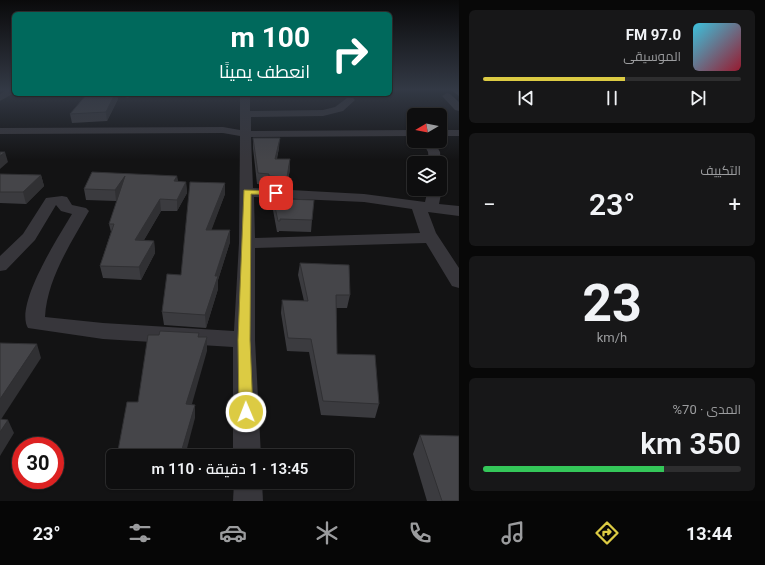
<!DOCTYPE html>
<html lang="ar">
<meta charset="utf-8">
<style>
body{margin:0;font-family:Roboto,Cairo,sans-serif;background:#171718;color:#f1f3f6;direction:rtl;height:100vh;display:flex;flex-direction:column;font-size:15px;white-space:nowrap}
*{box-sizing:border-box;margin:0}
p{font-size:13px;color:#9b9c9e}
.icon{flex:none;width:22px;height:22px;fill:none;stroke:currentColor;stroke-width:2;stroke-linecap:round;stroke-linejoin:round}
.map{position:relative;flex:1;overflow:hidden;direction:ltr}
.drawer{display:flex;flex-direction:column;gap:10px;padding:10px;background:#080808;width:306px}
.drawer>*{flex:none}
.hud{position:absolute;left:12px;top:12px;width:380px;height:84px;border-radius:6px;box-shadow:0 1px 3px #0004,0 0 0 1px #2e2e2f;direction:rtl;background:#00695c;color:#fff;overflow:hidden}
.needle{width:26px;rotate:260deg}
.fabs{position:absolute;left:407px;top:108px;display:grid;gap:8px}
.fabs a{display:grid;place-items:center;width:40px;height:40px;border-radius:6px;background:#0e0e0f;box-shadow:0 1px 3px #0004,0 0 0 1px #2e2e2f;font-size:20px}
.speed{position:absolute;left:12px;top:437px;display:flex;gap:8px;font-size:20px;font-weight:700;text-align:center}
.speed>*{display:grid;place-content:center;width:52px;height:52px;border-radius:50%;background:#0e0e0f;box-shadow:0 1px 3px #0004,0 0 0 1px #2e2e2f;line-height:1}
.speed .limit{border:6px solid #d22;background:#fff;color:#111}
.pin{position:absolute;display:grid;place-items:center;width:34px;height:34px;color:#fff;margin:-17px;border-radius:8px;box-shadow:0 2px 6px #0006}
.me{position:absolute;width:44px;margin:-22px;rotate:359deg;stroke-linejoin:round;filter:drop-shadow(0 0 3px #0008)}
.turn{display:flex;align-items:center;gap:14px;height:84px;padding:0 16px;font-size:18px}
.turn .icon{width:52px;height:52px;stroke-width:2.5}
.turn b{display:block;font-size:28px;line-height:34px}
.big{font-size:30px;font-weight:600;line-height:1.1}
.drawer .card{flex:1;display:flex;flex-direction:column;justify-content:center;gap:6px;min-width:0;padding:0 14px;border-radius:6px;background:#171718}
.drawer .dial{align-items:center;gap:0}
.dial b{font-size:52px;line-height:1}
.song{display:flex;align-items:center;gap:12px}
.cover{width:48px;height:48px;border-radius:6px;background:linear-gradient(135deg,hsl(190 70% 55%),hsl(350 70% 35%))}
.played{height:4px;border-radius:2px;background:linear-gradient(90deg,#dccb43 55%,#2e2e2f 55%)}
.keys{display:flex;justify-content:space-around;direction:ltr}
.heat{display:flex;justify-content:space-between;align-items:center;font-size:22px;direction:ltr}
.charge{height:6px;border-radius:3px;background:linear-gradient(90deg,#34c759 70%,#2e2e2f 0)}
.trip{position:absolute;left:106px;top:449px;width:248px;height:40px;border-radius:6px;background:#0e0e0f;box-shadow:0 1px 3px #0004,0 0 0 1px #2e2e2f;font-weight:600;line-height:40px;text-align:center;direction:rtl}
.menu{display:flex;height:64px;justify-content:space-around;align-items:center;background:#060606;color:#9b9c9e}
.menu .icon{width:28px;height:28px}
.menu .selected{color:#dccb43}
.menu b{font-size:18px;color:#f1f3f6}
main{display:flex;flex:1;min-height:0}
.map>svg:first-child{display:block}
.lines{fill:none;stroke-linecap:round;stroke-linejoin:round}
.minor{fill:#37363b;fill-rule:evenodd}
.wall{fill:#3b3b3f}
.shaded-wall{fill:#303033}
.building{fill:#454549;stroke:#303033}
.route{fill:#dccb43;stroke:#8f842c}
</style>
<main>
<section class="drawer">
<div class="card">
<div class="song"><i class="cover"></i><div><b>97.0 FM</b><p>الموسيقى</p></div></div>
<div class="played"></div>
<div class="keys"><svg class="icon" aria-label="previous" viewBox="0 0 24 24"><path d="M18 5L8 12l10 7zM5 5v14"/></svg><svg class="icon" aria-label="pause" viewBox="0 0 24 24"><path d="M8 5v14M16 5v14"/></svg><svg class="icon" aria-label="next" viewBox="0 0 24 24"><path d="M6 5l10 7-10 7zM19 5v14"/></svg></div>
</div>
<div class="card"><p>التكييف</p>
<div class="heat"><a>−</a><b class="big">23°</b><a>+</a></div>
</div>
<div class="card dial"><b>23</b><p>km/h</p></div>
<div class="card"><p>المدى · 70%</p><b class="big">350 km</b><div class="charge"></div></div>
</section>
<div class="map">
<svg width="459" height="501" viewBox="0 0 459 501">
<rect width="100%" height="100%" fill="#131314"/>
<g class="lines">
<g class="minor">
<polygon points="7,90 14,90 14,93 0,101 0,94"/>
<polygon points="447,93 450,94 459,102 459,111 455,110 442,96"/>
<polygon points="124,94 134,94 128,98 125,97"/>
<path d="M240,94H250V111L323,110L335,107L347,98H353L355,100L343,111L323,116L251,117V131L414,130V136L251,137L253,188L364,194L425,202L428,189H440V186L442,189L439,204L459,206V216L428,212L436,233L459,268V288L452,286L426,243L255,248V340L261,456H233V347L103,339L28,328C14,305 59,236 72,214L61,211L56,205L35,240L6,270L0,271V256L23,234L46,198L62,196L67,197L72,205L86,208L89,211C71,243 47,279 45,317L103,323L234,331L239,243L240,136L223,133L0,134V128L223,127L240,130ZM254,197L364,202L412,209L420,233L255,238Z"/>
<rect x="440" y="130" width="19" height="6"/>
<polygon points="422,141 434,141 440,152 441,163 440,165 440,163 429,163 428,152"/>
<polygon points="234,482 262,482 263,501 233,501"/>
</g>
</g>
<g class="wall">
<polygon points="451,90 459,90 459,96"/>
<polygon points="118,99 107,121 72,123 70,114"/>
<polygon points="253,138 279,148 277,159 290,170 286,188 268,187 268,185 257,184 253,148"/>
<polygon points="0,174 41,175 44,186 26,204 0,203"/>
<polygon points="177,176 178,182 186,182 187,193 177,211 161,211 144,240 154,241 155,253 141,280 103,278 100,266 111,232 109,224 118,199 116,201 86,200 84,189"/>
<polygon points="225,183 225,194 211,230 230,242 218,280 218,289 206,328 164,325 162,312 181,275"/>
<polygon points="271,188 285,189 284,199 312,220 311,232 279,231 279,232 277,232 271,199"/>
<polygon points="300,263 350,295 347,308 336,308 337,354 379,404 375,418 321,415 309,352 287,351 281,313 282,300 304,301 298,275"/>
<polygon points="420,435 459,501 427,501 413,454"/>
</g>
<g class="shaded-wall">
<polygon points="115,94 117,94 118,99 107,121 106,112"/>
<polygon points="280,138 279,148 274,169 275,159"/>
<polygon points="5,152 8,162 0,169 0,156"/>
<polygon points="290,159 290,170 286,188 287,177"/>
<polygon points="41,175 44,186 26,204 23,192"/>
<polygon points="125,176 127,187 116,201 115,190"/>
<polygon points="177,176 178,187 174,181"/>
<polygon points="186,182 187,193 177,211 177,200"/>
<polygon points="225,183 225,194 207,242 206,230"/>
<polygon points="160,199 161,211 137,252 135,240"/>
<polygon points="230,230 230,242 218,280 218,289 206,328 205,315 215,276"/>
<polygon points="154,241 155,253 141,280 139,267"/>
<polygon points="207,337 207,351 188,418 186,404"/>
<polygon points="37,344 41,358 0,421 0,399"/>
<polygon points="195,405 195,418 185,456 180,456"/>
<polygon points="8,420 14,433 0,456 0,432"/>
</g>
<g class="building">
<polygon points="87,94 115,94 106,112 70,114"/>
<polygon points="253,138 280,138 275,159 290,159 287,177 269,176 269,174 258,173"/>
<polygon points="0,152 5,152 0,156"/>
<polygon points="92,172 177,176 174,181 186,182 177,200 160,199 135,240 154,241 139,267 100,266 114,224 109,224 125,176 115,190 84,189"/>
<polygon points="0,174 41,175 23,192 0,192"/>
<polygon points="190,182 225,183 206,230 230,230 215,276 218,276 205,315 162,312 167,274 181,275"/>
<polygon points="271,188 285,189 284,199 314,200 312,220 280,219 280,221 278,221"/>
<polygon points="300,263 349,265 350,295 336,295 337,354 375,355 379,404 323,401 311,339 288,338 282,300 308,301"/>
<polygon points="160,331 199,333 198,337 207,337 186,404 195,405 180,456 117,456 127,402 138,402 148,335 159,335"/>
<polygon points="0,343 37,344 0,399"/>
<polygon points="0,419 8,420 0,432"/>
<polygon points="420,435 459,436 459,501 442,501"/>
</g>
<linearGradient id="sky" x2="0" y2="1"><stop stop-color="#0a0a0b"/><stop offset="0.56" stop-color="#333945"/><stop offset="1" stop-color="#333945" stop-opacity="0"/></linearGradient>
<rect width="459" height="160" fill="url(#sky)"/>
<polygon class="route" points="244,190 276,191 280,193 276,195 251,194 250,340 253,412 251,416 246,418 241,416 239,412 238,340"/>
</svg>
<div class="fabs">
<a><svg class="needle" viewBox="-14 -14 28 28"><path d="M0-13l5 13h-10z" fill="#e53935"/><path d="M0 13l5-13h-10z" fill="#9b9c9e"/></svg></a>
<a><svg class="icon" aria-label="layers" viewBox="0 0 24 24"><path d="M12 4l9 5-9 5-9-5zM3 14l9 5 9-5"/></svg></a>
</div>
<div class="speed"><div class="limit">30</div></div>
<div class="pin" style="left:276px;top:193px;background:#d93025"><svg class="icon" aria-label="arrive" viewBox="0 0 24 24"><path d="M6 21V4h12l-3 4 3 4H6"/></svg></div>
<svg class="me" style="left:246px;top:412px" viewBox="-20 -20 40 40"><circle r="17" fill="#dccb43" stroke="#fff" stroke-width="3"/><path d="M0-11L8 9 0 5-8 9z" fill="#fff"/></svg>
<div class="trip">13:45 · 1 دقيقة · 110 m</div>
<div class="hud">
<div class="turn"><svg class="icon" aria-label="right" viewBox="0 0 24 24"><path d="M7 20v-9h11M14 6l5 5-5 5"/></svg><div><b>100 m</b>انعطف يمينًا</div></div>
</div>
</div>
</main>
<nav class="menu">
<b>13:44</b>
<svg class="icon selected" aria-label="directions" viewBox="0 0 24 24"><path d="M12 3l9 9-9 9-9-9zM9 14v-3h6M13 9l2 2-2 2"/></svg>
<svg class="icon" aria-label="music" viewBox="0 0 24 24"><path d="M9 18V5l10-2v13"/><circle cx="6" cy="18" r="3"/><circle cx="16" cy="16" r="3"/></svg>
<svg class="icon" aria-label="phone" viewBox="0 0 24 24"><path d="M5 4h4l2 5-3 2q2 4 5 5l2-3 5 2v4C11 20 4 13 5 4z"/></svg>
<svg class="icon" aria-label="climate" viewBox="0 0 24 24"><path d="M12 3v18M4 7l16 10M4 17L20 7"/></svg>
<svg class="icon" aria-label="car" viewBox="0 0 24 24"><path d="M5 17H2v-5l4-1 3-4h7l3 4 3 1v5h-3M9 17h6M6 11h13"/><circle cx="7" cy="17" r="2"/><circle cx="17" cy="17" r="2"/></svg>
<svg class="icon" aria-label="filters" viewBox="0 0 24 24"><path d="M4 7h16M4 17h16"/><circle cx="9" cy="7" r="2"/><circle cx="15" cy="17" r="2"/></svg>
<b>23°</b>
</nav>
